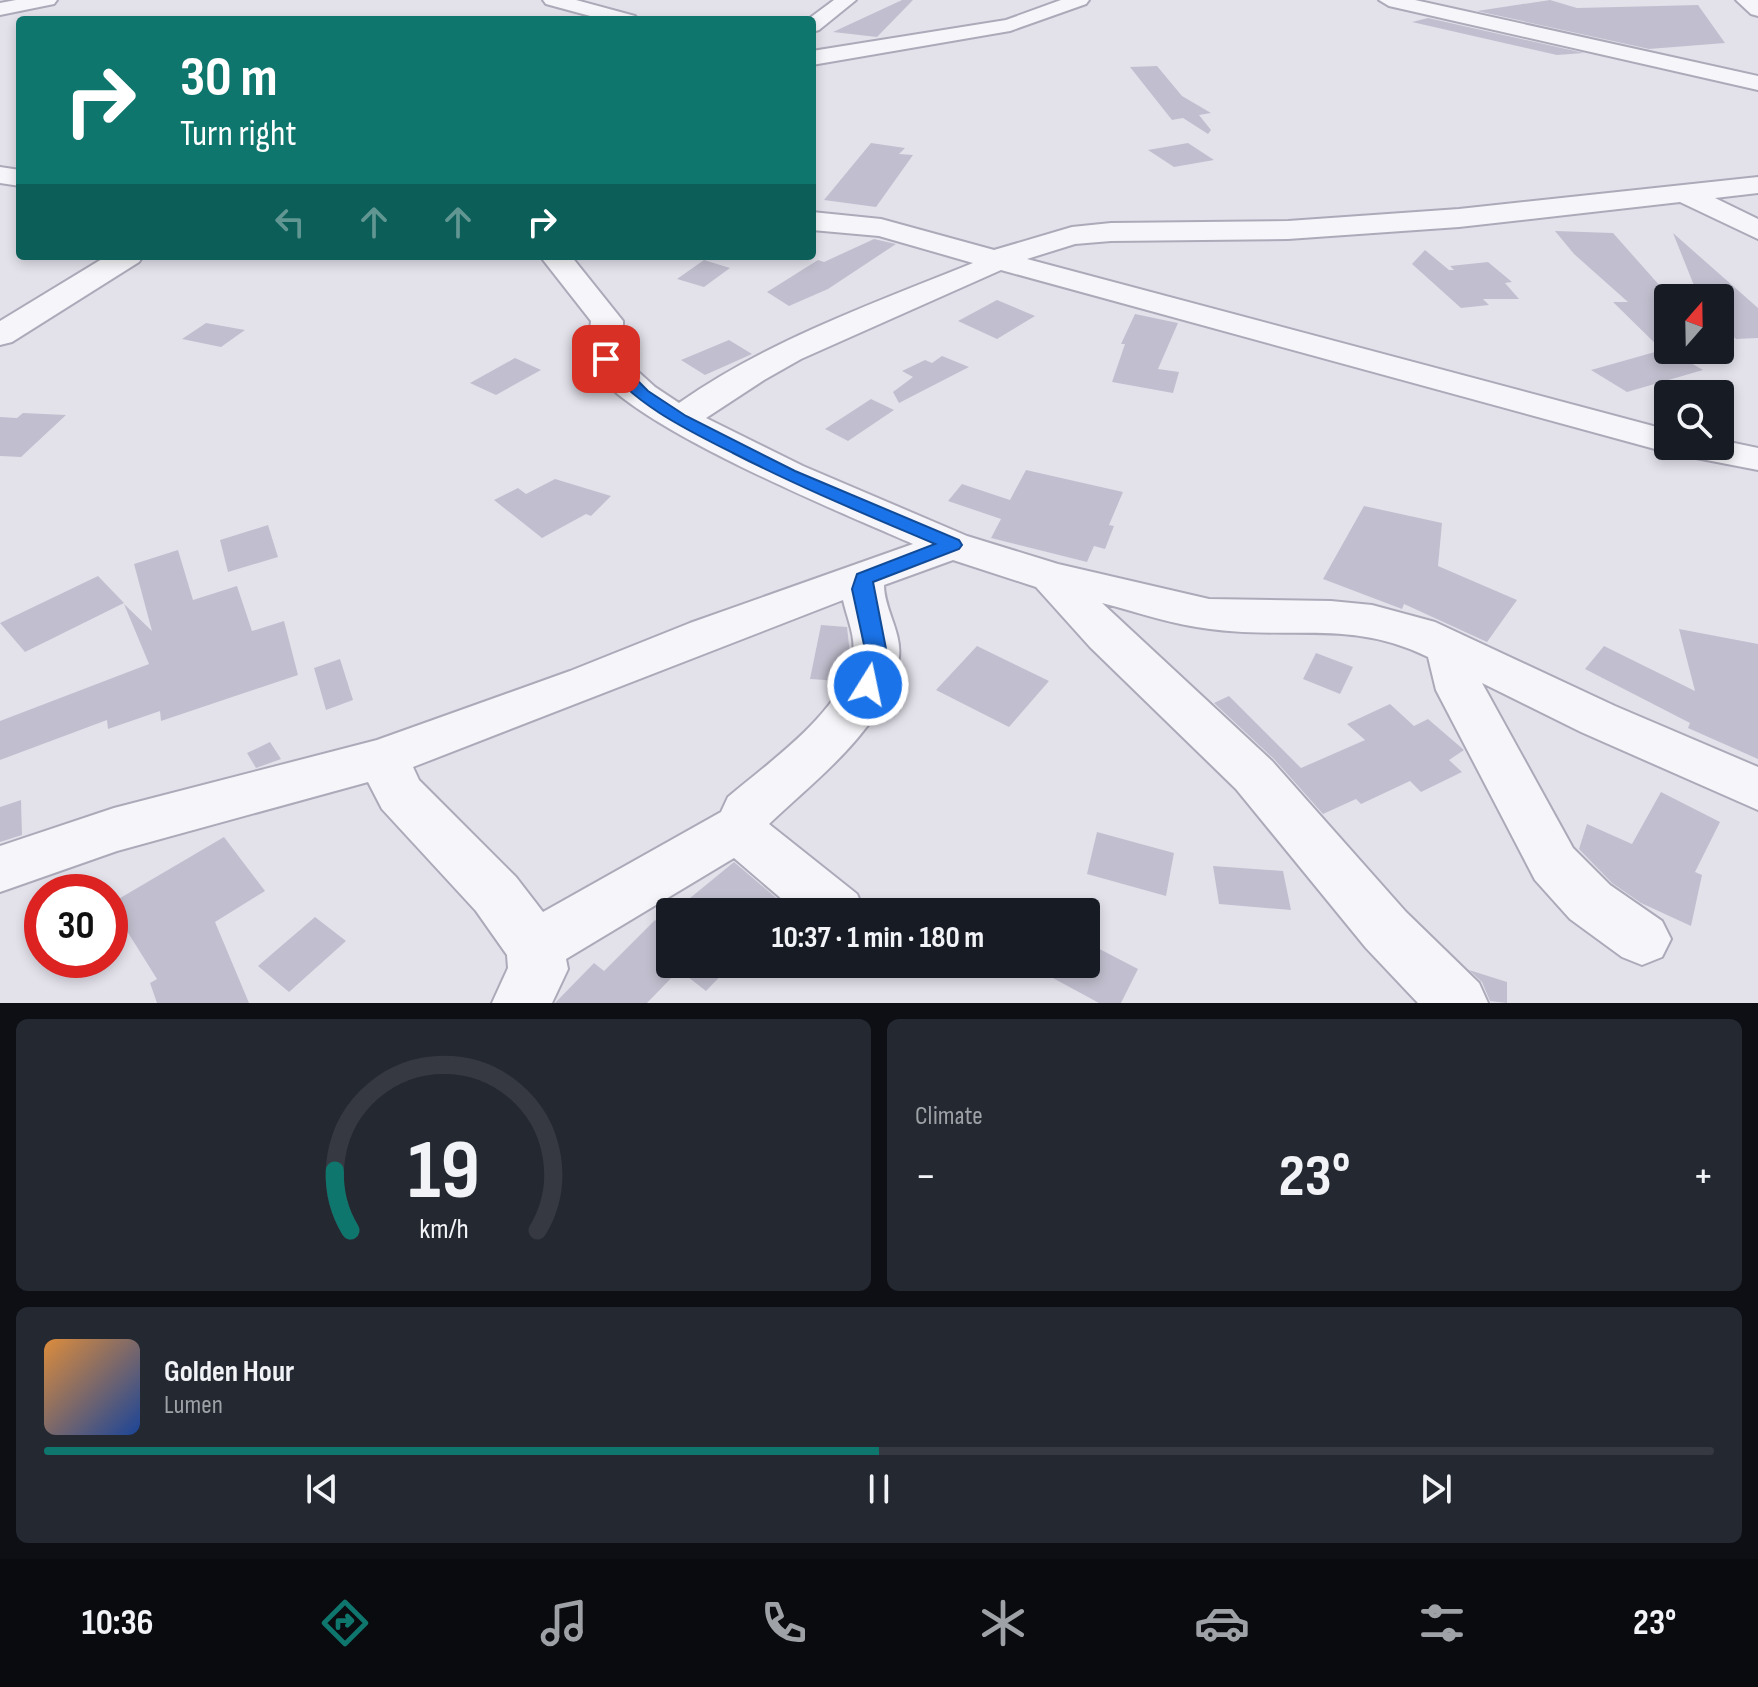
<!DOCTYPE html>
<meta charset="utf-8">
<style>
body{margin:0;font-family:"Sofia Sans Condensed",sans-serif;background:#242831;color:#f1f3f6;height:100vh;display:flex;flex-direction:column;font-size:30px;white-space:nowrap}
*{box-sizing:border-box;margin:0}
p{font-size:26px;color:#9ea1a6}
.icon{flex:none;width:44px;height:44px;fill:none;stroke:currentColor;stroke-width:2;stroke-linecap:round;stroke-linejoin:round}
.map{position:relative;height:1003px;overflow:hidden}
.sheet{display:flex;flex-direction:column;gap:16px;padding:16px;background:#0d0f14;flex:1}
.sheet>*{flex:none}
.banner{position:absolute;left:16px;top:16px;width:800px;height:244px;border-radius:8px;box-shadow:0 4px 12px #0003;background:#0f766e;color:#fff;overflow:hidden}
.needle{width:52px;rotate:20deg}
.buttons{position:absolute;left:1654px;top:284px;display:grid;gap:16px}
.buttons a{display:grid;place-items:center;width:80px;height:80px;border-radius:8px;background:#171b24;box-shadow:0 4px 12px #0003;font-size:40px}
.speed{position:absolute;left:24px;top:874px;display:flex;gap:16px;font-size:40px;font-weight:700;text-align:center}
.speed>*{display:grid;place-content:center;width:104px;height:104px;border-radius:50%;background:#171b24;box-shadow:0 4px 12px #0003;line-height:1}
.speed .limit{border:12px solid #d22;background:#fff;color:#111}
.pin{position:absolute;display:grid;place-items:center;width:68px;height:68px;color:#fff;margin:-34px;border-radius:16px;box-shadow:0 4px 12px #0006}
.me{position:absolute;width:88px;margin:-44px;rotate:10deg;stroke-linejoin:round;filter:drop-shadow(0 0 6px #0008)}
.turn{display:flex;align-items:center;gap:28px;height:168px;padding:0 32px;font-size:36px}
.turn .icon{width:104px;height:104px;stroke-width:2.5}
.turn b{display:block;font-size:56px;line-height:68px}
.lanes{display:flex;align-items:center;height:76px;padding:0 32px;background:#0003;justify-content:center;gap:40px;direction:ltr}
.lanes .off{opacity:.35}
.big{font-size:60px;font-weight:700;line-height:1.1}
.sheet .widget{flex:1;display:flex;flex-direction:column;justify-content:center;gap:12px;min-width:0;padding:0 28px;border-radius:12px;background:#242831}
.sheet .dial{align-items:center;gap:0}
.dial svg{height:208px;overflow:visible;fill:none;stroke:#363941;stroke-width:7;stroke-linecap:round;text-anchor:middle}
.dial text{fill:#f1f3f6;stroke:none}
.song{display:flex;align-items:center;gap:24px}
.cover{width:96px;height:96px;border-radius:12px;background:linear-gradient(135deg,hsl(30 70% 55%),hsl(220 70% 35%))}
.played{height:8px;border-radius:4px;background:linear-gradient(90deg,#0f766e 50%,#363941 50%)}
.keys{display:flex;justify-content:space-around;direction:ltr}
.heat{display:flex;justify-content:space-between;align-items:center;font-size:44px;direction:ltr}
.sheet .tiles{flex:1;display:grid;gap:16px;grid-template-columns:1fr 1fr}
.widget:last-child{grid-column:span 2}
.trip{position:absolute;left:656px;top:898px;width:444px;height:80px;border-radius:8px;background:#171b24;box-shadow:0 4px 12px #0003;font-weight:700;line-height:80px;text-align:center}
.tab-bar{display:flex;height:128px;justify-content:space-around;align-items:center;background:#090b0e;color:#9ea1a6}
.tab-bar .icon{width:56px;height:56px}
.tab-bar .on{color:#0f766e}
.tab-bar b{font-size:36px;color:#f1f3f6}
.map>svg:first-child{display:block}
.building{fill:#c1bfcf}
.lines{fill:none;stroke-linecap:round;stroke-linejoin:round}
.minor-casing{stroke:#acaab9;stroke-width:4}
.minor{fill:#f6f5f9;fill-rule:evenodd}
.route{fill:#1a73e8;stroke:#114b97;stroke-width:2}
</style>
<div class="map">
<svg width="1758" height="1003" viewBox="0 0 1758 1003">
<rect width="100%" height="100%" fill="#e3e2eb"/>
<g class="building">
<polygon points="902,0 913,0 877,37 833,32"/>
<polygon points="1550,0 1577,8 1698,5 1725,43 1649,49 1477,11"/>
<polygon points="1428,18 1584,53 1557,55 1412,22"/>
<polygon points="1157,66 1182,96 1211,113 1199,115 1211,130 1208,134 1183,118 1172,120 1130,67"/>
<polygon points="871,143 905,148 899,154 913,155 876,207 824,200"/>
<polygon points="1188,143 1214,160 1174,167 1148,150"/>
<polygon points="1555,231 1613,233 1668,295 1668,350 1703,370 1627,392 1591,370 1662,350 1613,302 1628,302 1574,254"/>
<polygon points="1673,233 1758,308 1758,338 1736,339 1720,325 1720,297 1699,298"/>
<polygon points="874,239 896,244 828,289 789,306 767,292 818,260 824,262"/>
<polygon points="1425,250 1449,270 1454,270 1450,266 1488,262 1512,282 1505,283 1519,299 1483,299 1489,305 1461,308 1412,264"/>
<polygon points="704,260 730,268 704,287 677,279"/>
<polygon points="997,300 1035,316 997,339 958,321"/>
<polygon points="1135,314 1178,323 1158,369 1179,372 1173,393 1112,382 1125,344 1121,344"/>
<polygon points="206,323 245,330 221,347 182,339"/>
<polygon points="729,340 752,354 705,375 681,360"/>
<polygon points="942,356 969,367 899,403 893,392 913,377 902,371 925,360 932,363"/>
<polygon points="515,358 541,370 496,395 470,383"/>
<polygon points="871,399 894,410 848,441 825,429"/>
<polygon points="23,413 66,415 21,457 0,456 0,417 17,418"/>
<polygon points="1026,470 1123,492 1109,525 1114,526 1105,549 1094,546 1087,562 991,538 1001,519 948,501 962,484 1010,500"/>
<polygon points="555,479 611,496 591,516 586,514 542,538 494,500 518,488 526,494"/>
<polygon points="1364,506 1442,523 1438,566 1517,600 1487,642 1404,604 1402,609 1323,579"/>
<polygon points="268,525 278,557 228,572 220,540"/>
<polygon points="178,550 193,600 237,586 252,631 284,621 298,675 161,721 160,711 108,729 107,720 0,760 0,721 149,664 124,604 152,631 134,564"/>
<polygon points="98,576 124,603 25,652 0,623"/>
<polygon points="821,625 847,627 850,654 840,681 810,679"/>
<polygon points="1679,629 1758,644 1758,759 1688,728 1690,723 1585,669 1604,646 1695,691"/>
<polygon points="977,646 1049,681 1009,727 936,690"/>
<polygon points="1316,653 1353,667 1340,694 1303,679"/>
<polygon points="340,659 353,700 326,710 314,668"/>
<polygon points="1229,696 1301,768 1365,740 1347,724 1390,704 1414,726 1428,719 1464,750 1449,760 1462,772 1421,792 1410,781 1361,804 1356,799 1323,814 1274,759 1214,703"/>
<polygon points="270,742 281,759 256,768 247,753"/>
<polygon points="1661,792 1720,822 1695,872 1702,875 1691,926 1641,903 1612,883 1579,849 1587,824 1632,844"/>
<polygon points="21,800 22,835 0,842 0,807"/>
<polygon points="1097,832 1174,853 1166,896 1087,874"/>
<polygon points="224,837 265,891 215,922 249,1003 157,1003 150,983 157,979 110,904"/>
<polygon points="734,862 781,902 771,912 673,912"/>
<polygon points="1213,866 1283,871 1291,910 1219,904"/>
<polygon points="315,917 346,941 289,992 258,966"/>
<polygon points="655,920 670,931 670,964 732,964 706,991 679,970 647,1003 555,1003 594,963 604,971"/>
<polygon points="1086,942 1138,969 1121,1003 1099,1003 1027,964 1086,964"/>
<polygon points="1469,970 1507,982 1507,1003 1490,1001 1482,982"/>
</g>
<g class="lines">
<defs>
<g id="minor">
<polygon points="16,0 57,0 54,4 0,15 0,3"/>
<polygon points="543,0 576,0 635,16 638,20 605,20 546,4"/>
<polygon points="834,0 856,0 819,30 812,32 812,20 807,20"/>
<polygon points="1061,0 1089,0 1086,4 1010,31 812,65 812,51 1006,20"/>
<polygon points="1379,0 1415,0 1758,76 1758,90 1389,6"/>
<polygon points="1736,0 1758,0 1758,16 1751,14"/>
<polygon points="0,167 20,170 20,186 0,183"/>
<path d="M1758,177V193L1715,198L1758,219V239L1680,202L1459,227L1288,239L1111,241L1075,244L1027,259L1668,430V446H1720V440L1758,448V470L1691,457L1675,450L1655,449L1001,270L801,359L764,380L706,418L803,466L967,536L1058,564L1209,599L1331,601L1372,605L1435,622L1615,706L1758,767V810L1581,732L1482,683L1573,848L1610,885L1662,921L1671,939L1662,957L1642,965L1622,957L1570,919L1535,880L1436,690L1428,657C1352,619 1289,640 1210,629C1174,625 1137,612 1102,603L1272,761L1406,912L1479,983L1488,1003H1418L1366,948L1236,789L1090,647L1036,587L953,560L884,585C884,609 902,632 899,657C890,724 815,780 769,824L857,894L865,912H797L734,858L566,959L568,969L552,1003H492L508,968L507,955L476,911L382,809L368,782L117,851L0,892V846L114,808L377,740L570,671L690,623L913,544C855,518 601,416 589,358C587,347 590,332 591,321L540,256H571L623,321V358L655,387L679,403C769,340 872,304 973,263L879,236L812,230V212L881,219L994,250L1072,227L1111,223L1288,221L1459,209ZM843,600C847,618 856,637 853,655C845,710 768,763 728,797L721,812L543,912L516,877L419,780L413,767Z"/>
<polygon points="107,256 143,256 139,262 12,342 0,345 0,321"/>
</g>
</defs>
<use href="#minor" class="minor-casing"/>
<use href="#minor" class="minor"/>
</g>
<path class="route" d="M606,354L612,355L648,391L686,416L795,471L959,540L962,545L959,549L873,582L887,654L876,691H860L857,685L866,654L852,589L857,574L935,544C867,515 799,487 733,453C683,428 634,404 599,359Z"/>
</svg>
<div class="buttons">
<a><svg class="needle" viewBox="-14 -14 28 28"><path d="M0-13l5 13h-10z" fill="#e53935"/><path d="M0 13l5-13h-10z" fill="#9ea1a6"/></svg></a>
<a><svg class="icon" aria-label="search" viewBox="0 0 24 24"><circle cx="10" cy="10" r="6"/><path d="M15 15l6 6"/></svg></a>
</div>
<div class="speed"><div class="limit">30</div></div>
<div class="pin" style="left:606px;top:359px;background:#d93025"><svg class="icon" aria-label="arrive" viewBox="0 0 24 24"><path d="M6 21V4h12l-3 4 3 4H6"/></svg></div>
<svg class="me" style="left:868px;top:685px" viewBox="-20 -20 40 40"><circle r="17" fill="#1a73e8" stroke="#fff" stroke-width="3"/><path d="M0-11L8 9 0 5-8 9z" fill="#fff"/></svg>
<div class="trip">10:37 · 1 min · 180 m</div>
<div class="banner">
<div class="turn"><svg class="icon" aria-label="right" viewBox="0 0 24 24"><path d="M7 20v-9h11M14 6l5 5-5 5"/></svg><div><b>30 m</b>Turn right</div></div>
<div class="lanes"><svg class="icon off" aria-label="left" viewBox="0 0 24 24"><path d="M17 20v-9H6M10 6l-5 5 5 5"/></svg><svg class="icon off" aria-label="ahead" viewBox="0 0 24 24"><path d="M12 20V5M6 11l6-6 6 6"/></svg><svg class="icon off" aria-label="ahead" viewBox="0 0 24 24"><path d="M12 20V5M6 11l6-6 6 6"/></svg><svg class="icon" aria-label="right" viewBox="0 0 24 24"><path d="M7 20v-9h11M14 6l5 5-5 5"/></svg></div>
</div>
</div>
<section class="sheet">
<div class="tiles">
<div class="widget dial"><svg viewBox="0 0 100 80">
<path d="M14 69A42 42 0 1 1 86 69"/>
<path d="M14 69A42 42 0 0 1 8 46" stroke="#0f766e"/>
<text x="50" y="56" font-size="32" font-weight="700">19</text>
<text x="50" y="72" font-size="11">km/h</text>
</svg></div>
<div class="widget"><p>Climate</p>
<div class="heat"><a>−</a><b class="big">23°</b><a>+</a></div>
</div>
<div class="widget">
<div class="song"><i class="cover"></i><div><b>Golden Hour</b><p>Lumen</p></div></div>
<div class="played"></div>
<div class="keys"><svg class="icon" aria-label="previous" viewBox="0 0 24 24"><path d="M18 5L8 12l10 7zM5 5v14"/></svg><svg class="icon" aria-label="pause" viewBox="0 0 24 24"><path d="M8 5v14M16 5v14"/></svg><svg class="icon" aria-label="next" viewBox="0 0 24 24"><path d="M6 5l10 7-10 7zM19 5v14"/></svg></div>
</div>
</div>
</section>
<nav class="tab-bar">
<b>10:36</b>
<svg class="icon on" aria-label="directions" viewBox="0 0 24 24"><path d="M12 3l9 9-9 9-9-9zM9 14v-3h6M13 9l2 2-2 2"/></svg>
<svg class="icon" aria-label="music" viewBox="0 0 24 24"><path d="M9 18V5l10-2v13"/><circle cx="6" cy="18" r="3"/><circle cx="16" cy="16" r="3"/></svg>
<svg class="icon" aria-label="phone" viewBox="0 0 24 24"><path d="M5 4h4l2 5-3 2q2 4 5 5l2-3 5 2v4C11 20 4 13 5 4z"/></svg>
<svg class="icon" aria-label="climate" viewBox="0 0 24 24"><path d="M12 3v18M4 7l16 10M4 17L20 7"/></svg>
<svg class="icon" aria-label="car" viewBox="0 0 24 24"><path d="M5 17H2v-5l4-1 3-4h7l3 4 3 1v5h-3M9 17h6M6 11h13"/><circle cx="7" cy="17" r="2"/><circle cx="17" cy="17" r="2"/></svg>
<svg class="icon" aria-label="filters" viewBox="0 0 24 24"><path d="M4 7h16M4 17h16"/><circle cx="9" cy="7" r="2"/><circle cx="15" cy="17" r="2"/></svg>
<b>23°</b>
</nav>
